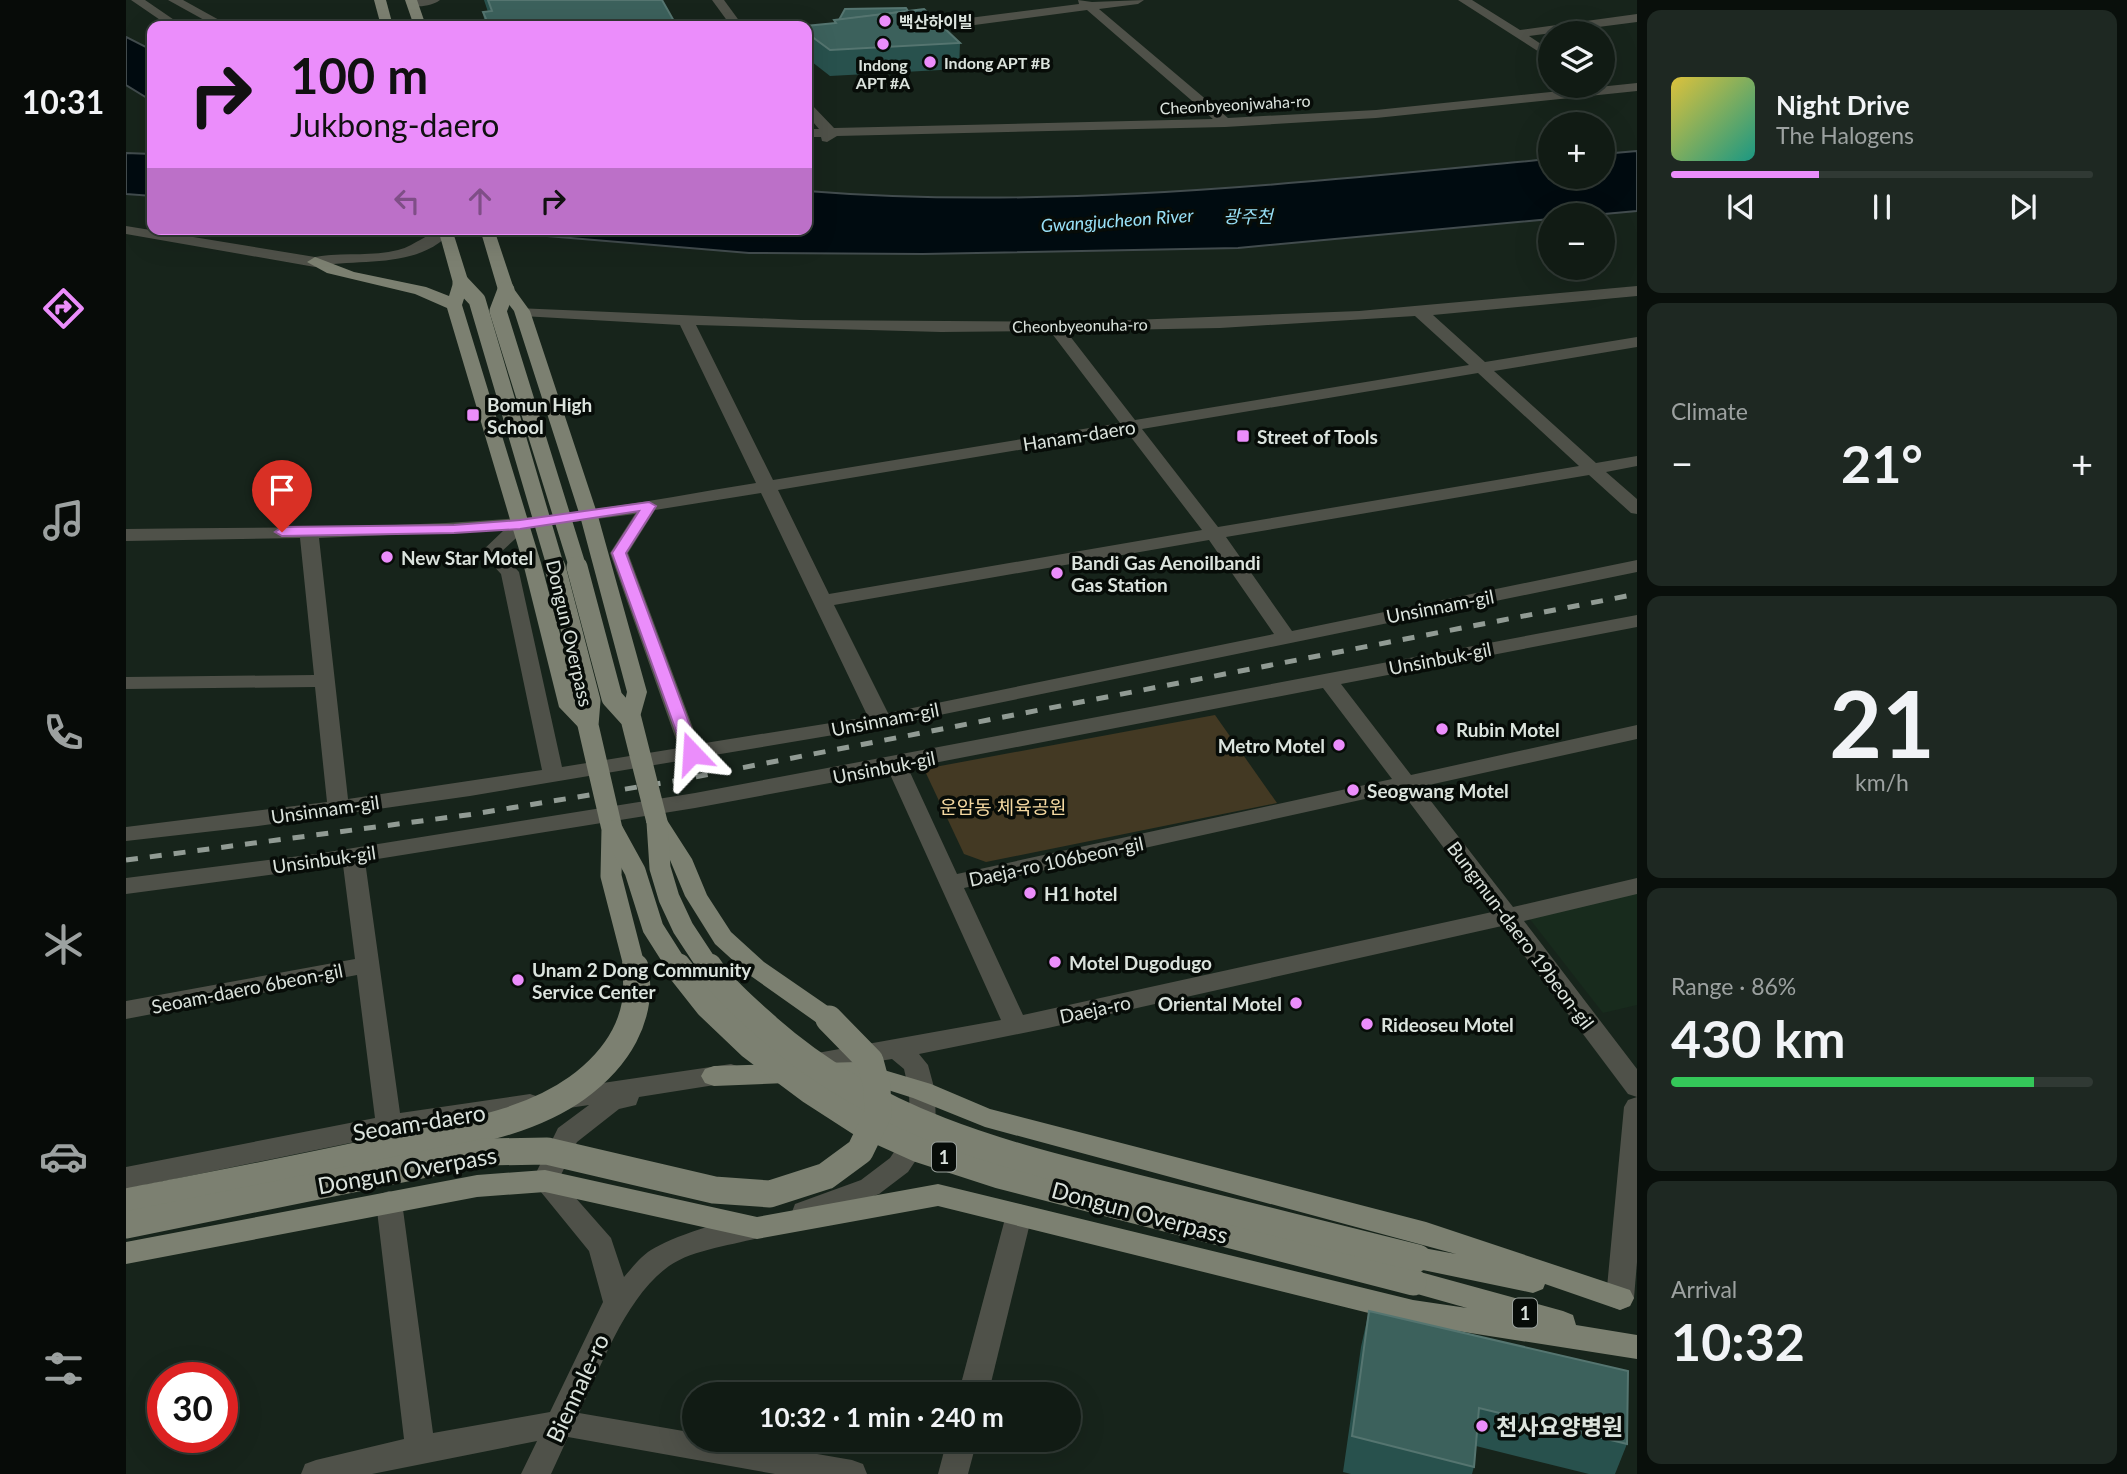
<!DOCTYPE html>
<meta charset="utf-8">
<style>
body{margin:0;font-family:Lato,"Noto Sans KR",sans-serif;background:#1e2822;color:#f1f3f6;height:100vh;display:flex;flex-direction:column;font-size:26px;white-space:nowrap}
*{box-sizing:border-box;margin:0}
p{font-size:23px;color:#9ca1a0}
.icon{flex:none;width:38px;height:38px;fill:none;stroke:currentColor;stroke-width:2;stroke-linecap:round;stroke-linejoin:round}
.map{position:relative;flex:1;overflow:hidden}
.side{display:flex;flex-direction:column;gap:10px;padding:10px;background:#090f0b;width:490px}
.side>*{flex:none}
.top-card{position:absolute;left:21px;top:21px;width:665px;height:214px;border-radius:14px;box-shadow:0 7px 28px #0002,0 0 0 2px #303934;background:#eb8dfb;color:#111;overflow:hidden}
.fabs{position:absolute;left:1412px;top:21px;display:grid;gap:14px}
.fabs a{display:grid;place-items:center;width:77px;height:77px;border-radius:50%;background:#111b14;box-shadow:0 7px 28px #0002,0 0 0 2px #303934;font-size:35px}
.speed{position:absolute;left:21px;top:1362px;display:flex;gap:14px;font-size:35px;font-weight:700;text-align:center}
.speed>*{display:grid;place-content:center;width:91px;height:91px;border-radius:50%;background:#111b14;box-shadow:0 7px 28px #0002,0 0 0 2px #303934;line-height:1}
.speed .limit{border:10px solid #d22;background:#fff;color:#111}
.pin{position:absolute;display:grid;place-items:center;width:60px;height:60px;color:#fff;margin:-72px -30px;border-radius:50% 50% 50% 0;rotate:-45deg;box-shadow:0 0 7px #0007}
.pin .icon{rotate:45deg}
.me{position:absolute;width:77px;margin:-38px;rotate:340deg;stroke-linejoin:round;filter:drop-shadow(0 0 5px #0008)}
.turn{display:flex;align-items:center;gap:24px;height:147px;padding:0 28px;font-size:32px}
.turn .icon{width:91px;height:91px;stroke-width:2.5}
.turn b{display:block;font-size:49px;line-height:60px}
.lanes{display:flex;align-items:center;height:66px;padding:0 28px;background:#0003;justify-content:center;gap:35px;direction:ltr}
.lanes .off{opacity:.35}
.big{font-size:52px;font-weight:700;line-height:1.1}
.side .tile{flex:1;display:flex;flex-direction:column;justify-content:center;gap:10px;min-width:0;padding:0 24px;border-radius:14px;background:#1e2822}
.side .dial{align-items:center;gap:0}
.dial b{font-size:91px;line-height:1}
.song{display:flex;align-items:center;gap:21px}
.cover{width:84px;height:84px;border-radius:10px;background:linear-gradient(135deg,hsl(50 70% 55%),hsl(170 70% 35%))}
.played{height:7px;border-radius:4px;background:linear-gradient(90deg,#eb8dfb 35%,#303934 35%)}
.keys{display:flex;justify-content:space-around;direction:ltr}
.heat{display:flex;justify-content:space-between;align-items:center;font-size:38px;direction:ltr}
.charge{height:10px;border-radius:5px;background:linear-gradient(90deg,#34c759 86%,#303934 0)}
.trip{position:absolute;left:556px;top:1382px;width:399px;height:70px;border-radius:35px;background:#111b14;box-shadow:0 7px 28px #0002,0 0 0 2px #303934;font-weight:700;line-height:70px;text-align:center}
main{display:flex;flex:1;min-height:0}
.dock{display:flex;flex-direction:column;width:126px;justify-content:space-around;align-items:center;background:#070b08;color:#9ca1a0}
.dock .icon{width:49px;height:49px}
.dock .on{color:#eb8dfb}
.dock b{font-size:32px;color:#f1f3f6}
.map>svg:first-child{display:block}
.built{fill:#182b1d}
.green{fill:#433923}
.water{fill:#000b10;stroke:#424c4e;stroke-width:2}
.lines{fill:none;stroke-linecap:round;stroke-linejoin:round}
.minor{fill:#4f5149;fill-rule:evenodd}
.major{fill:#7c8071;fill-rule:evenodd}
.rail{stroke:#919b94;stroke-width:5;stroke-dasharray:12 12;stroke-linecap:butt}
.major-bridge-far2{stroke:#7c8071;stroke-width:17}
.major-bridge-far1{stroke:#7c8071;stroke-width:21}
.major-bridge{stroke:#7c8071;stroke-width:27}
.wall{fill:#28514d}
.shaded-wall{fill:#193832}
.building{fill:#3c615c;stroke:#557570;stroke-width:2}
.route{fill:#eb8dfb;stroke:#995ca3;stroke-width:2}
.poi-dot{fill:#eb8dfb;stroke:#070c08;stroke-width:2.5}
.labels{text-anchor:middle;dominant-baseline:central;stroke-width:7;stroke-linejoin:round;paint-order:stroke}
.far-poi-label{font-size:16px;font-weight:bold;fill:#dbe3dd;stroke:#070c08;text-anchor:start}
.far-street-label{font-size:16px;fill:#dbe3dd;stroke:#070c08}
.far-water-label{font-size:18px;font-style:italic;fill:#98e0f7;stroke:#070c08}
.shield{fill:#070c08;stroke:#9ba29d;stroke-width:2}
.shield-label{font-size:18px;font-weight:bold;fill:#dbe3dd}
.poi-label{font-size:19px;font-weight:bold;fill:#dbe3dd;stroke:#070c08;text-anchor:start}
.street-label{font-size:19px;fill:#dbe3dd;stroke:#070c08}
.park-label{font-size:19px;fill:#f5d9a1;stroke:#070c08}
.near-street-label{font-size:23px;fill:#dbe3dd;stroke:#070c08}
.near-poi-label{font-size:23px;font-weight:bold;fill:#dbe3dd;stroke:#070c08;text-anchor:start}
</style>
<main>
<nav class="dock">
<b>10:31</b>
<svg class="icon on" aria-label="directions" viewBox="0 0 24 24"><path d="M12 3l9 9-9 9-9-9zM9 14v-3h6M13 9l2 2-2 2"/></svg>
<svg class="icon" aria-label="music" viewBox="0 0 24 24"><path d="M9 18V5l10-2v13"/><circle cx="6" cy="18" r="3"/><circle cx="16" cy="16" r="3"/></svg>
<svg class="icon" aria-label="phone" viewBox="0 0 24 24"><path d="M5 4h4l2 5-3 2q2 4 5 5l2-3 5 2v4C11 20 4 13 5 4z"/></svg>
<svg class="icon" aria-label="climate" viewBox="0 0 24 24"><path d="M12 3v18M4 7l16 10M4 17L20 7"/></svg>
<svg class="icon" aria-label="car" viewBox="0 0 24 24"><path d="M5 17H2v-5l4-1 3-4h7l3 4 3 1v5h-3M9 17h6M6 11h13"/><circle cx="7" cy="17" r="2"/><circle cx="17" cy="17" r="2"/></svg>
<svg class="icon" aria-label="filters" viewBox="0 0 24 24"><path d="M4 7h16M4 17h16"/><circle cx="9" cy="7" r="2"/><circle cx="15" cy="17" r="2"/></svg>
</nav>
<div class="map">
<svg width="1511" height="1474" viewBox="0 0 1511 1474">
<rect width="100%" height="100%" fill="#17241b"/>
<polygon class="built" points="1511,891 1511,1005 1477,1013 1403,918"/>
<polygon class="green" points="1089,715 1151,803 860,862 838,854 798,769"/>
<g class="water">
<polygon points="0,37 26,50 26,101 0,85"/>
<path d="M1511,151V211L1467,215H1424V219L1112,248L797,254L623,253L338,229H681V191C928,211 1178,182 1424,159V177H1477V154Z"/>
<polygon points="0,153 26,154 26,196 0,194"/>
</g>
<g class="lines">
<g class="minor">
<polygon points="5,0 19,0 57,26 43,26"/>
<polygon points="42,0 57,0 104,26 89,26"/>
<path d="M284,0H314C307,6 288,9 280,3Z"/>
<polygon points="586,0 598,0 617,26 605,26"/>
<polygon points="952,0 966,2 1018,0 1012,4 973,9 1102,118 1250,110 1511,83 1511,91 1250,118 1099,127 711,136 701,142 696,141 695,137 681,137 681,129 693,129 681,115 681,104 686,105 708,128 1087,119 961,10 788,33 782,29 788,25 953,4"/>
<polygon points="1332,0 1346,0 1394,30 1511,14 1511,22 1403,36 1424,50 1424,59"/>
<path d="M0,226L189,257C217,252 244,257 272,250C292,245 306,227 327,230C292,271 235,257 189,267L0,234Z"/>
<path d="M1511,286V296L1307,315L1359,362L1511,337V347L1368,371L1470,463L1511,456V466L1480,472L1511,499V514L1505,513L1463,475L1100,537L1166,631L1511,560V572L755,727L344,796L132,826L0,841V827L201,802L189,687L0,689V677L188,675L174,538L0,541V529C135,527 269,529 404,517C480,510 555,495 630,483L554,325L396,316L388,311L390,308L675,320L954,322L1233,311ZM1289,316L1343,365L1009,420L940,331L1094,328ZM570,325L815,332L924,331L994,423L647,480ZM1352,373L1453,466L1092,527L1016,429ZM1001,432L1076,530L703,594L652,490ZM635,493L742,717L573,744L502,553L529,510ZM509,514L484,553L553,748L436,767L393,572L375,552L401,528ZM378,530L355,552L375,574L416,770L222,799L193,538ZM1083,540L1148,634L762,713L708,605Z"/>
<path d="M1511,615V627L1215,684L1285,775L1511,725V739L1294,787L1387,907L1511,878V894L1398,921L1511,1069V1097L1502,1094L1376,926L922,1028L793,1054L802,1065L809,1091L810,1130L782,1172L753,1194L679,1223L669,1220L666,1212L669,1204L735,1180L764,1158L784,1128L783,1091L778,1069L766,1059L678,1073L669,1071L665,1064L669,1057L875,1020L763,772L569,808L239,861L274,1113L404,1094L413,1097L417,1104L413,1111L263,1135L0,1189V1167L249,1118L231,975L0,1019V1001L229,959L217,865L0,894V878L190,854L569,793ZM1197,688L1266,779L831,874L782,768ZM1275,791L1366,912L897,1015L838,888Z"/>
<path d="M605,1064L614,1067L618,1074L614,1081L513,1097L510,1105L493,1109L451,1142L433,1179L485,1238L498,1277C506,1268 515,1256 525,1250C547,1236 619,1211 642,1219L646,1227L642,1235C612,1245 569,1248 543,1266C499,1298 476,1365 453,1413L569,1433V1440H610L726,1460L737,1464L741,1474H649L442,1437L425,1474H395L411,1441L246,1474H175L179,1464L190,1460L278,1439L250,1202L254,1194L263,1191L272,1194L276,1202L307,1433L424,1412L477,1302L463,1251L406,1181L432,1128L463,1105L436,1109L427,1106L423,1099L427,1092L436,1089Z"/>
<polygon points="1511,1097 1511,1262 1508,1298 1504,1306 1494,1310 1484,1306 1480,1298 1498,1107 1502,1100"/>
<polygon points="893,1204 903,1207 906,1215 862,1395 832,1395 880,1215 883,1207"/>
<polygon points="821,1440 851,1440 842,1474 812,1474"/>
</g>
<g class="major">
<polygon points="248,0 260,0 267,26 255,26"/>
<polygon points="279,0 291,0 300,26 288,26"/>
<polygon points="312,229 326,229 343,283 336,305 415,563 453,705 472,725 469,730 455,730 433,707 397,563 321,308 289,294 201,273 181,262 189,257 228,272 300,287 323,296 327,283"/>
<polygon points="354,229 368,229 388,289 404,311 472,516 521,692 512,724 498,724 495,719 501,692 454,516 388,311 372,290"/>
<polygon points="531,815 539,817 566,859 581,895 605,932 638,962 712,1013 715,1019 712,1025 703,1028 694,1025 622,974 589,944 559,896 544,860 520,822 523,817"/>
<polygon points="731,1062 805,1084 864,1109 1300,1222 1504,1290 1508,1298 1504,1306 1494,1310 1419,1284 1417,1289 1407,1293 1292,1269 1282,1266 1278,1258 1282,1250 1292,1247 1330,1254 859,1127 787,1098 731,1080 588,1086 579,1083 575,1076 579,1069 588,1066"/>
<polygon points="419,1170 631,1217 812,1184 1287,1300 1341,1308 1277,1290 1273,1282 1277,1274 1287,1270 1437,1311 1447,1315 1450,1325 1511,1335 1511,1359 1287,1324 812,1206 631,1239 419,1192 351,1197 0,1264 0,1242 351,1175"/>
</g>
<polyline class="rail" points="0,860 348,814 548,781 1511,594"/>
<g class="major-bridge-far2">
<polyline points="335,283 351,300 430,568"/>
<polyline points="380,290 372,311 452,568"/>
</g>
<g class="major-bridge-far1">
<polyline points="429,567 464,701 462,725 486,829 485,876 509,969"/>
<polyline points="451,567 486,698 505,719 531,822 534,868 543,898 557,928 584,969"/>
<polyline points="487,831 509,871 527,928 553,969"/>
</g>
<g class="major-bridge">
<polyline points="552,967 582,1005 625,1046 685,1091 733,1122 793,1149 873,1175 1287,1282"/>
<path d="M583,967C598,990 622,1010 642,1028C759,1131 892,1158 1039,1195C1123,1216 1208,1237 1292,1258"/>
<path d="M0,1202C92,1184 184,1167 276,1146C334,1133 401,1124 451,1088C491,1059 518,1018 509,967"/>
<polyline points="0,1225 359,1152 421,1151 588,1190 644,1194 700,1176 734,1151 752,1114 751,1087 744,1061 703,1019"/>
</g>
</g>
<g class="wall">
<polygon points="358,0 536,0 548,21 548,26 359,26 357,12 362,12"/>
<polygon points="782,11 834,43 833,69 704,76 681,58 680,26 708,23 708,20"/>
<polygon points="1243,1311 1501,1444 1489,1474 1463,1474 1350,1446 1348,1467 1346,1474 1225,1474 1217,1472 1235,1347"/>
</g>
<polygon class="shaded-wall" points="548,21 548,26 535,26 535,22"/>
<g class="building">
<polygon points="362,0 536,0 548,21 535,22 537,26 363,26 357,12 366,11"/>
<polygon points="780,8 782,11 713,20 719,9"/>
<polygon points="798,9 834,43 704,50 681,33 680,26 710,23 708,20"/>
<polygon points="1243,1311 1502,1371 1501,1444 1353,1408 1348,1467 1226,1436"/>
</g>
<polygon class="route" points="523,502 530,506 500,553 574,753 566,758 558,753 486,553 513,511 394,529 328,533 156,536 149,532 156,527 328,525 394,520"/>
<g class="poi-dot">
<circle cx="759" cy="21" r="7"/>
<circle cx="757" cy="44" r="7"/>
<circle cx="804" cy="62" r="7"/>
<rect x="340" y="408" width="14" height="14" rx="3.5"/>
<rect x="1110" y="429" width="14" height="14" rx="3.5"/>
<circle cx="261" cy="557" r="7"/>
<circle cx="931" cy="573" r="7"/>
<circle cx="1316" cy="729" r="7"/>
<circle cx="1213" cy="745" r="7"/>
<circle cx="1227" cy="790" r="7"/>
<circle cx="904" cy="893" r="7"/>
<circle cx="929" cy="962" r="7"/>
<circle cx="392" cy="980" r="7"/>
<circle cx="1170" cy="1003" r="7"/>
<circle cx="1241" cy="1024" r="7"/>
<circle cx="1356" cy="1426" r="7"/>
</g>
<g class="labels">
<g class="far-poi-label">
<text x="773" y="21">백산하이빌</text>
<text x="818" y="62">Indong APT #B</text>
<text x="757" y="64" text-anchor="middle">Indong<tspan x="757" dy="18">APT #A</tspan></text>
</g>
<g class="far-street-label">
<text transform="translate(1109 104) rotate(-3)">Cheonbyeonjwaha-ro</text>
<text transform="translate(954 325) rotate(-1)">Cheonbyeonuha-ro</text>
</g>
<g class="far-water-label">
<text x="1122" y="216">광주천</text>
<text transform="translate(991 220) rotate(-4)">Gwangjucheon River</text>
</g>
<g class="shield">
<rect x="806" y="1142.5" width="24" height="29" rx="5"/>
<rect x="1387" y="1298.5" width="24" height="29" rx="5"/>
</g>
<g class="shield-label">
<text x="818" y="1157">1</text>
<text x="1399" y="1313">1</text>
</g>
<g class="poi-label">
<text x="361" y="404">Bomun High<tspan x="361" dy="22">School</tspan></text>
<text x="1131" y="436">Street of Tools</text>
<text x="275" y="557">New Star Motel</text>
<text x="945" y="562">Bandi Gas Aenoilbandi<tspan x="945" dy="22">Gas Station</tspan></text>
<text x="1330" y="729">Rubin Motel</text>
<text x="1199" y="745" text-anchor="end">Metro Motel</text>
<text x="1241" y="790">Seogwang Motel</text>
<text x="918" y="893">H1 hotel</text>
<text x="943" y="962">Motel Dugodugo</text>
<text x="406" y="969">Unam 2 Dong Community<tspan x="406" dy="22">Service Center</tspan></text>
<text x="1156" y="1003" text-anchor="end">Oriental Motel</text>
<text x="1255" y="1024">Rideoseu Motel</text>
</g>
<g class="street-label">
<text transform="translate(953 435) rotate(-9)">Hanam-daero</text>
<text transform="translate(1314 606) rotate(-11)">Unsinnam-gil</text>
<text transform="translate(444 633) rotate(77)">Dongun Overpass</text>
<text transform="translate(1314 658) rotate(-11)">Unsinbuk-gil</text>
<text transform="translate(759 719) rotate(-11)">Unsinnam-gil</text>
<text transform="translate(758 767) rotate(-11)">Unsinbuk-gil</text>
<text transform="translate(199 809) rotate(-8)">Unsinnam-gil</text>
<text transform="translate(198 859) rotate(-8)">Unsinbuk-gil</text>
<text transform="translate(930 861) rotate(-12)">Daeja-ro 106beon-gil</text>
<text transform="translate(1395 935) rotate(53)">Bungmun-daero 19beon-gil</text>
<text transform="translate(121 988) rotate(-11)">Seoam-daero 6beon-gil</text>
<text transform="translate(969 1009) rotate(-12)">Daeja-ro</text>
</g>
<g class="park-label">
<text x="877" y="806">운암동 체육공원</text>
</g>
<g class="near-street-label">
<text transform="translate(293 1122) rotate(-9)">Seoam-daero</text>
<text transform="translate(281 1170) rotate(-10)">Dongun Overpass</text>
<text transform="translate(1014 1212) rotate(15)">Dongun Overpass</text>
<text transform="translate(451 1388) rotate(-65)">Biennale-ro</text>
</g>
<g class="near-poi-label">
<text x="1370" y="1426">천사요양병원</text>
</g>
</g>
</svg>
<div class="fabs">
<a><svg class="icon" aria-label="layers" viewBox="0 0 24 24"><path d="M12 4l9 5-9 5-9-5zM3 14l9 5 9-5"/></svg></a>
<a>+</a>
<a>−</a>
</div>
<div class="speed"><div class="limit">30</div></div>
<div class="pin" style="left:156px;top:532px;background:#d93025"><svg class="icon" aria-label="arrive" viewBox="0 0 24 24"><path d="M6 21V4h12l-3 4 3 4H6"/></svg></div>
<svg class="me" style="left:566px;top:753px" viewBox="-20 -20 40 40"><path d="M0-17L14 15 0 8-14 15z" fill="#eb8dfb" stroke="#fff" stroke-width="4"/></svg>
<div class="trip">10:32 · 1 min · 240 m</div>
<div class="top-card">
<div class="turn"><svg class="icon" aria-label="right" viewBox="0 0 24 24"><path d="M7 20v-9h11M14 6l5 5-5 5"/></svg><div><b>100 m</b>Jukbong-daero</div></div>
<div class="lanes"><svg class="icon off" aria-label="left" viewBox="0 0 24 24"><path d="M17 20v-9H6M10 6l-5 5 5 5"/></svg><svg class="icon off" aria-label="ahead" viewBox="0 0 24 24"><path d="M12 20V5M6 11l6-6 6 6"/></svg><svg class="icon" aria-label="right" viewBox="0 0 24 24"><path d="M7 20v-9h11M14 6l5 5-5 5"/></svg></div>
</div>
</div>
<section class="side">
<div class="tile">
<div class="song"><i class="cover"></i><div><b>Night Drive</b><p>The Halogens</p></div></div>
<div class="played"></div>
<div class="keys"><svg class="icon" aria-label="previous" viewBox="0 0 24 24"><path d="M18 5L8 12l10 7zM5 5v14"/></svg><svg class="icon" aria-label="pause" viewBox="0 0 24 24"><path d="M8 5v14M16 5v14"/></svg><svg class="icon" aria-label="next" viewBox="0 0 24 24"><path d="M6 5l10 7-10 7zM19 5v14"/></svg></div>
</div>
<div class="tile"><p>Climate</p>
<div class="heat"><a>−</a><b class="big">21°</b><a>+</a></div>
</div>
<div class="tile dial"><b>21</b><p>km/h</p></div>
<div class="tile"><p>Range · 86%</p><b class="big">430 km</b><div class="charge"></div></div>
<div class="tile"><p>Arrival</p><b class="big">10:32</b></div>
</section>
</main>
